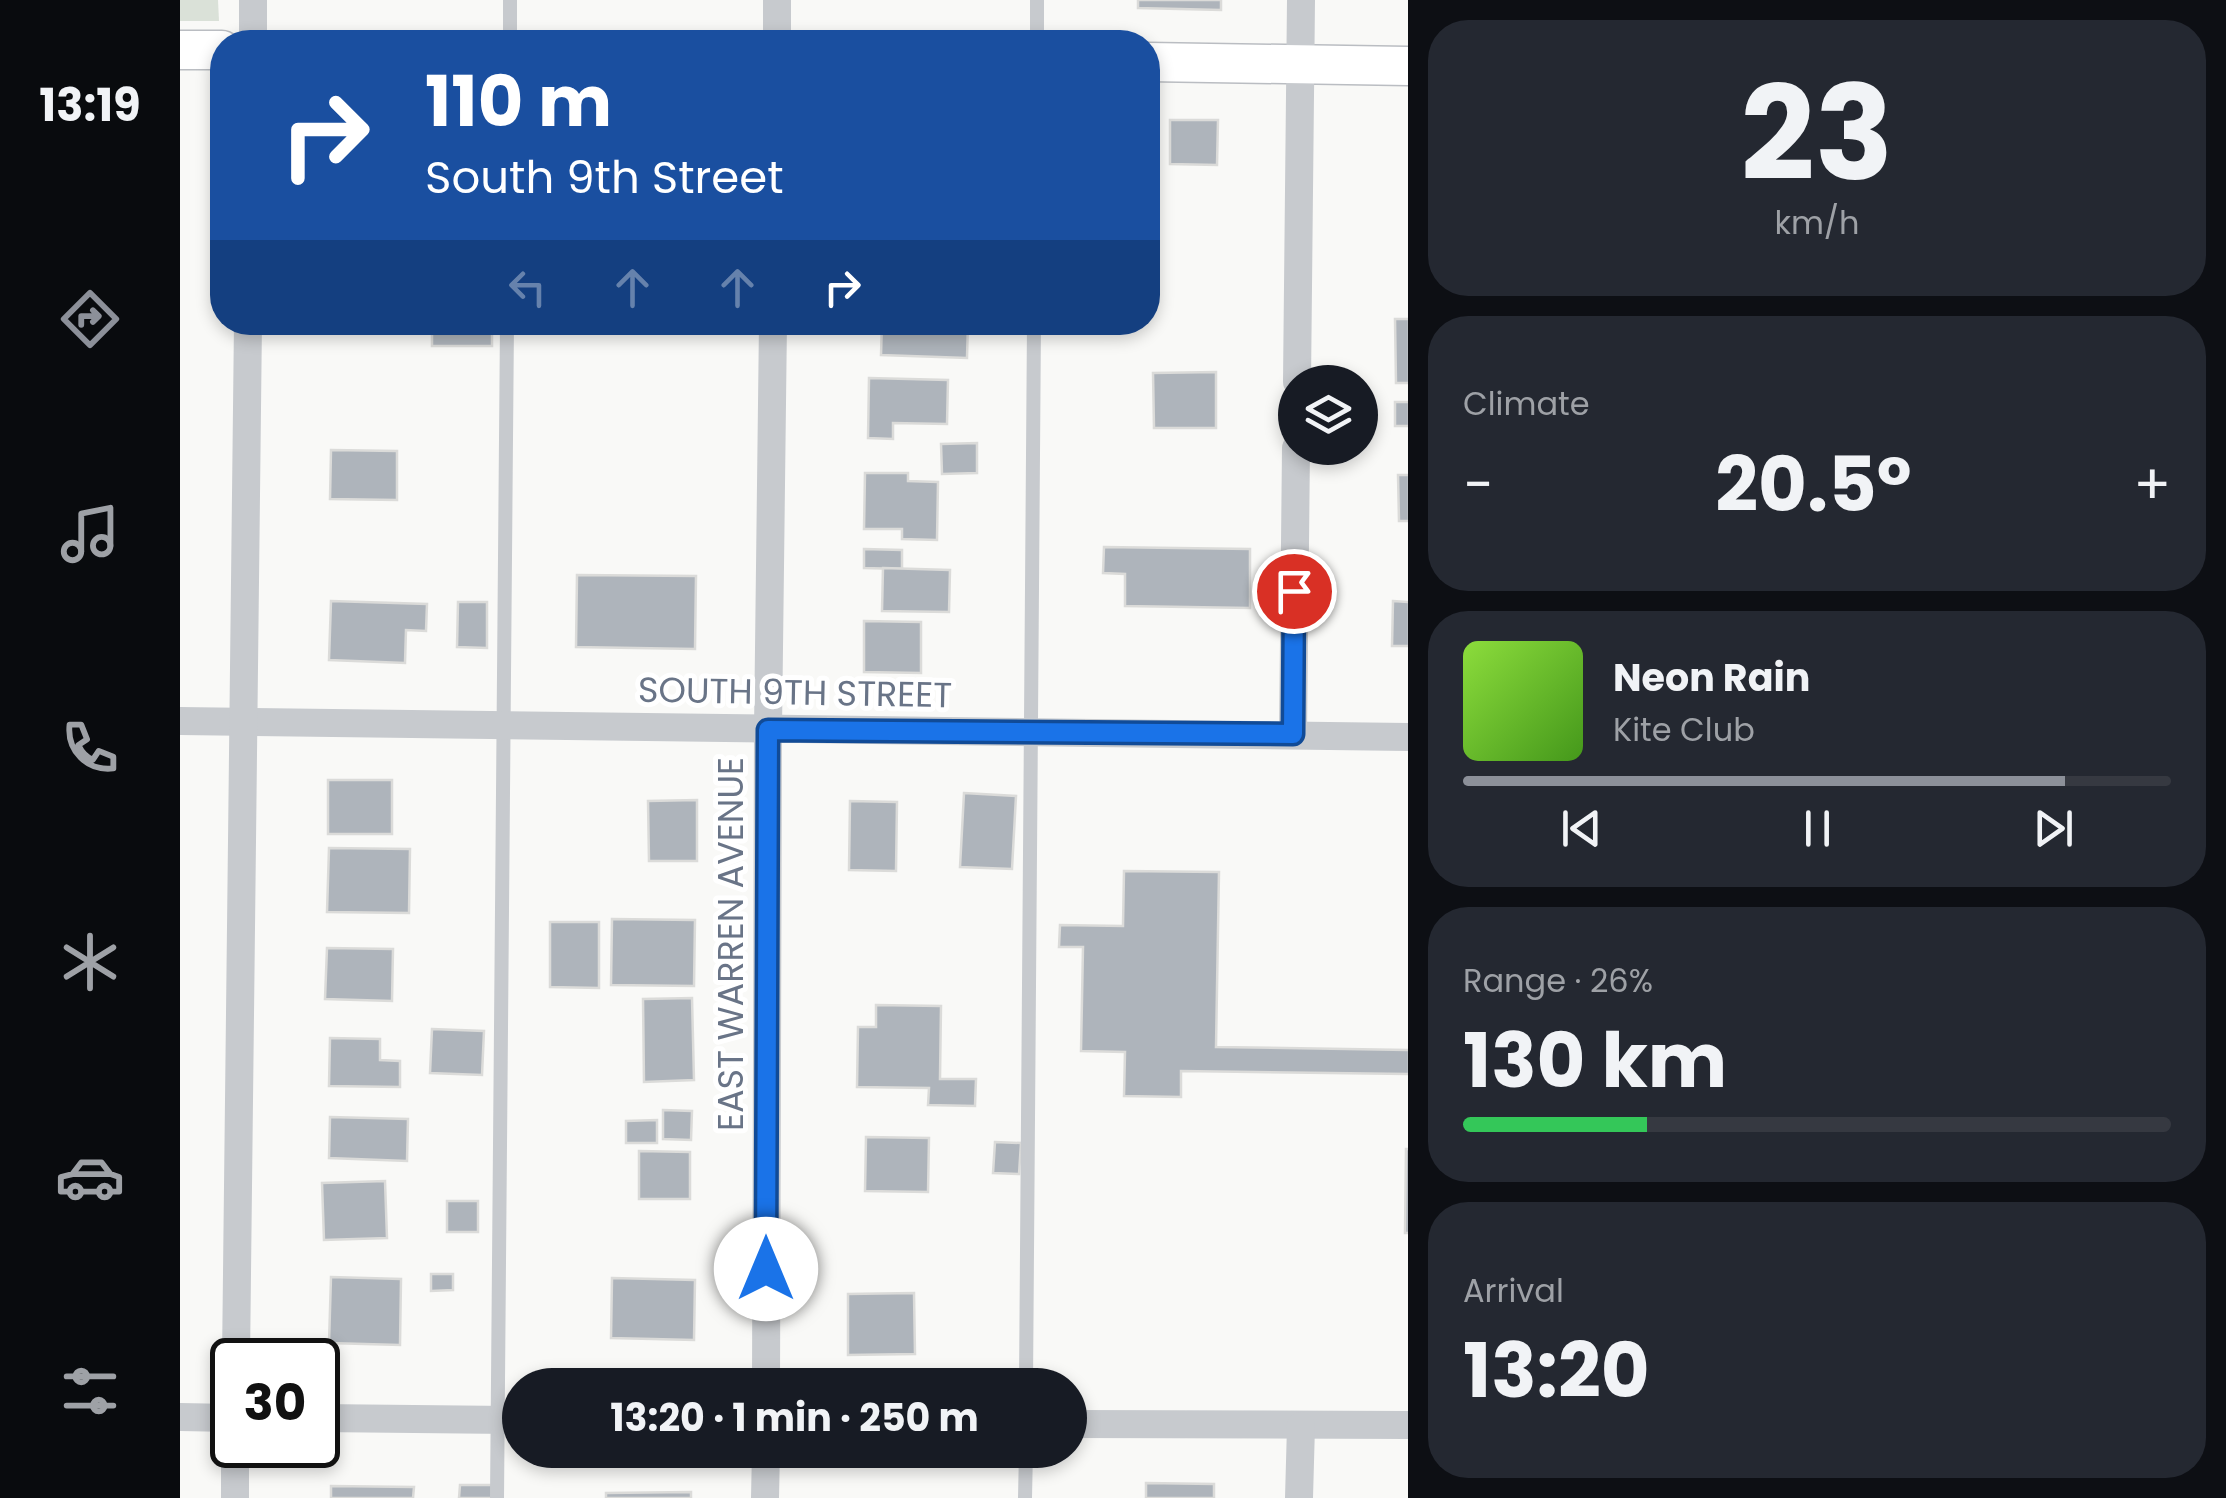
<!DOCTYPE html>
<meta charset="utf-8">
<style>
body{margin:0;font-family:Poppins,sans-serif;background:#242831;color:#f1f3f6;height:100vh;display:flex;flex-direction:column;font-size:38px;white-space:nowrap}
*{box-sizing:border-box;margin:0}
p{font-size:32px;color:#9ea1a6}
.icon{flex:none;width:55px;height:55px;fill:none;stroke:currentColor;stroke-width:2;stroke-linecap:round;stroke-linejoin:round}
.map{position:relative;flex:1;overflow:hidden}
.sheet{display:flex;flex-direction:column;gap:20px;padding:20px;background:#0d0f14;width:818px}
.sheet>*{flex:none}
.guide{position:absolute;left:30px;top:30px;width:950px;height:305px;border-radius:40px;box-shadow:0 5px 15px #0003;background:#1a4fa0;color:#fff;overflow:hidden}
.fabs{position:absolute;left:1098px;top:365px;display:grid;gap:20px}
.fabs a{display:grid;place-items:center;width:100px;height:100px;border-radius:50%;background:#171b24;box-shadow:0 5px 15px #0003;font-size:50px}
.speed{position:absolute;left:30px;top:1338px;display:flex;gap:20px;font-size:50px;font-weight:700;text-align:center}
.speed>*{display:grid;place-content:center;width:130px;height:130px;border-radius:50%;background:#171b24;box-shadow:0 5px 15px #0003;line-height:1}
.speed .limit{border:5px solid #111;border-radius:15px;background:#fff;color:#111}
.pin{position:absolute;display:grid;place-items:center;width:85px;height:85px;color:#fff;margin:-42px;border:5px solid #fff;border-radius:50%;box-shadow:0 2px 10px #0007}
.me{position:absolute;width:110px;margin:-55px;rotate:0deg;stroke-linejoin:round;filter:drop-shadow(0 0 8px #0008)}
.turn{display:flex;align-items:center;gap:35px;height:210px;padding:0 50px;font-size:45px}
.turn .icon{width:130px;height:130px;stroke-width:2.5}
.turn b{display:block;font-size:70px;line-height:85px}
.lanes{display:flex;align-items:center;height:95px;padding:0 50px;background:#0003;justify-content:center;gap:50px;direction:ltr}
.lanes .off{opacity:.35}
.big{font-size:75px;font-weight:700;line-height:1.1}
.sheet .card{flex:1;display:flex;flex-direction:column;justify-content:center;gap:15px;min-width:0;padding:0 35px;border-radius:40px;background:#242831}
.sheet .dial{align-items:center;gap:0}
.dial b{font-size:130px;line-height:1}
.song{display:flex;align-items:center;gap:30px}
.cover{width:120px;height:120px;border-radius:15px;background:linear-gradient(135deg,hsl(90 70% 55%),hsl(100 70% 35%))}
.played{height:10px;border-radius:5px;background:linear-gradient(90deg,#8c9099 85%,#363941 85%)}
.keys{display:flex;justify-content:space-around;direction:ltr}
.heat{display:flex;justify-content:space-between;align-items:center;font-size:55px;direction:ltr}
.charge{height:15px;border-radius:8px;background:linear-gradient(90deg,#34c759 26%,#363941 0)}
.trip{position:absolute;left:322px;top:1368px;width:585px;height:100px;border-radius:50px;background:#171b24;box-shadow:0 5px 15px #0003;font-weight:700;line-height:100px;text-align:center}
main{display:flex;flex:1;min-height:0}
.tab-bar{display:flex;flex-direction:column;width:180px;justify-content:space-around;align-items:center;background:#090b0e;color:#9ea1a6}
.tab-bar .icon{width:70px;height:70px}
.tab-bar .current{color:#8c9099}
.tab-bar b{font-size:45px;color:#f1f3f6}
.map>svg:first-child{display:block}
.green{fill:#dae1d8}
.building{fill:#aeb4bb;stroke:#dbdbd9;stroke-width:2.5}
.lines{fill:none;stroke-linecap:round;stroke-linejoin:round}
.secondary-casing{stroke:#babdc2;stroke-width:41}
.lane{stroke:#c7cace;stroke-width:14}
.street{stroke:#c7cace;stroke-width:28}
.secondary{stroke:#fff;stroke-width:38}
.route-casing{stroke:#114b97;stroke-width:25}
.route{stroke:#1a73e8;stroke-width:18}
.labels{text-anchor:middle;dominant-baseline:central;stroke-width:10;stroke-linejoin:round;paint-order:stroke}
.street-label{font-size:35px;fill:#697487;stroke:#fff}
</style>
<main>
<nav class="tab-bar">
<b>13:19</b>
<svg class="icon current" aria-label="directions" viewBox="0 0 24 24"><path d="M12 3l9 9-9 9-9-9zM9 14v-3h6M13 9l2 2-2 2"/></svg>
<svg class="icon" aria-label="music" viewBox="0 0 24 24"><path d="M9 18V5l10-2v13"/><circle cx="6" cy="18" r="3"/><circle cx="16" cy="16" r="3"/></svg>
<svg class="icon" aria-label="phone" viewBox="0 0 24 24"><path d="M5 4h4l2 5-3 2q2 4 5 5l2-3 5 2v4C11 20 4 13 5 4z"/></svg>
<svg class="icon" aria-label="climate" viewBox="0 0 24 24"><path d="M12 3v18M4 7l16 10M4 17L20 7"/></svg>
<svg class="icon" aria-label="car" viewBox="0 0 24 24"><path d="M5 17H2v-5l4-1 3-4h7l3 4 3 1v5h-3M9 17h6M6 11h13"/><circle cx="7" cy="17" r="2"/><circle cx="17" cy="17" r="2"/></svg>
<svg class="icon" aria-label="filters" viewBox="0 0 24 24"><path d="M4 7h16M4 17h16"/><circle cx="9" cy="7" r="2"/><circle cx="15" cy="17" r="2"/></svg>
</nav>
<div class="map">
<svg width="1229" height="1498" viewBox="0 0 1229 1498">
<rect width="100%" height="100%" fill="#f9f9f7"/>
<polygon class="green" points="0,0 38,0 39,21 0,21"/>
<g class="building">
<polygon points="958,0 1041,0 1041,10 958,8"/>
<polygon points="990,120 1038,120 1037,165 990,164"/>
<polygon points="1215,319 1229,319 1229,383 1216,383"/>
<rect x="252" y="322" width="60" height="24"/>
<polygon points="702,322 788,322 787,358 701,355"/>
<polygon points="1036,372 1036,428 974,428 973,373"/>
<polygon points="689,378 768,380 767,424 713,423 713,439 688,438"/>
<rect x="1215" y="402" width="14" height="24"/>
<polygon points="797,443 797,473 762,474 761,444"/>
<polygon points="151,450 217,451 217,500 150,499"/>
<polygon points="685,473 728,473 728,481 758,482 757,540 722,539 722,529 684,529"/>
<polygon points="1218,475 1229,475 1229,521 1219,521"/>
<polygon points="924,547 1070,549 1070,608 945,606 945,574 923,573"/>
<polygon points="684,549 722,550 722,569 684,568"/>
<polygon points="703,568 770,570 769,612 702,611"/>
<polygon points="397,575 516,576 515,649 396,647"/>
<polygon points="151,601 247,604 246,631 226,630 225,663 149,660"/>
<polygon points="1213,601 1229,602 1229,646 1212,646"/>
<polygon points="278,602 307,602 307,648 277,647"/>
<polygon points="684,621 741,622 741,673 684,672"/>
<rect x="148" y="780" width="64" height="54"/>
<polygon points="784,793 836,796 832,869 780,867"/>
<polygon points="517,800 517,861 469,861 468,801"/>
<polygon points="670,801 717,802 716,871 669,870"/>
<polygon points="149,848 230,849 229,913 147,912"/>
<polygon points="944,871 1039,872 1036,1047 1229,1050 1229,1074 1001,1071 1001,1097 944,1096 945,1052 901,1051 903,947 879,947 880,925 943,926"/>
<polygon points="432,919 515,920 514,986 431,985"/>
<polygon points="370,922 419,922 419,988 370,987"/>
<polygon points="147,948 213,949 212,1001 145,999"/>
<polygon points="512,998 514,1080 464,1082 463,999"/>
<polygon points="696,1005 761,1006 760,1079 796,1079 795,1106 748,1105 749,1088 677,1087 678,1027 696,1027"/>
<polygon points="252,1029 304,1031 302,1075 250,1073"/>
<polygon points="150,1038 200,1039 200,1060 220,1061 220,1087 149,1086"/>
<polygon points="483,1110 512,1111 511,1140 483,1139"/>
<polygon points="150,1117 228,1119 227,1161 149,1158"/>
<polygon points="477,1120 477,1143 446,1143 446,1121"/>
<polygon points="686,1137 749,1138 748,1192 685,1191"/>
<polygon points="815,1142 841,1143 839,1174 813,1173"/>
<polygon points="1226,1149 1229,1149 1229,1233 1225,1233"/>
<polygon points="459,1151 510,1152 510,1199 459,1199"/>
<polygon points="205,1181 207,1238 144,1240 142,1183"/>
<rect x="267" y="1201" width="31" height="31"/>
<polygon points="251,1274 273,1274 273,1290 251,1291"/>
<polygon points="151,1277 221,1279 220,1345 149,1343"/>
<polygon points="432,1278 515,1280 514,1340 431,1338"/>
<polygon points="734,1293 735,1354 668,1355 668,1294"/>
<polygon points="966,1483 1034,1484 1034,1498 966,1498"/>
<polygon points="280,1485 312,1485 312,1498 279,1498"/>
<polygon points="151,1486 234,1487 233,1498 151,1498"/>
<polygon points="511,1492 511,1498 426,1498 426,1493"/>
</g>
<g class="lines">
<defs>
<g id="secondary">
<polyline points="0,50 42,50"/>
<polyline points="968,62 1229,66"/>
</g>
</defs>
<use href="#secondary" class="secondary-casing"/>
<g class="lane">
<polyline points="857,0 857,42"/>
<polyline points="330,42 330,0"/>
<polyline points="846,1385 854,322"/>
<polyline points="317,1498 327,322"/>
<polyline points="845,1498 846,1450"/>
</g>
<g class="street">
<polyline points="73,0 73,42"/>
<polyline points="597,0 597,42"/>
<polyline points="1117,382 1121,0"/>
<polyline points="0,721 1229,737"/>
<polyline points="1113,734 1116,448"/>
<polyline points="56,1360 68,322"/>
<polyline points="586,1385 588,730 593,322"/>
<polyline points="0,1417 52,1418"/>
<polyline points="138,1418 340,1420"/>
<polyline points="890,1424 1229,1425"/>
<polyline points="55,1445 55,1498"/>
<polyline points="585,1498 586,1450"/>
<polyline points="1119,1498 1121,1426"/>
</g>
<use href="#secondary" class="secondary"/>
</g>
<g class="lines">
<defs>
<polyline id="route" points="586,1269 588,730 1113,734 1114,591"/>
</defs>
<use href="#route" class="route-casing"/>
<use href="#route" class="route"/>
</g>
<g class="labels">
<g class="street-label">
<text transform="translate(615 692) rotate(1)">SOUTH 9TH STREET</text>
<text transform="translate(550 944) rotate(-90)">EAST WARREN AVENUE</text>
</g>
</g>
</svg>
<div class="fabs">
<a><svg class="icon" aria-label="layers" viewBox="0 0 24 24"><path d="M12 4l9 5-9 5-9-5zM3 14l9 5 9-5"/></svg></a>
</div>
<div class="speed"><div class="limit">30</div></div>
<div class="pin" style="left:1114px;top:591px;background:#d93025"><svg class="icon" aria-label="arrive" viewBox="0 0 24 24"><path d="M6 21V4h12l-3 4 3 4H6"/></svg></div>
<svg class="me" style="left:586px;top:1269px" viewBox="-20 -20 40 40"><circle r="19" fill="#fff"/><path d="M0-13L10 11 0 6-10 11z" fill="#1a73e8"/></svg>
<div class="trip">13:20 · 1 min · 250 m</div>
<div class="guide">
<div class="turn"><svg class="icon" aria-label="right" viewBox="0 0 24 24"><path d="M7 20v-9h11M14 6l5 5-5 5"/></svg><div><b>110 m</b>South 9th Street</div></div>
<div class="lanes"><svg class="icon off" aria-label="left" viewBox="0 0 24 24"><path d="M17 20v-9H6M10 6l-5 5 5 5"/></svg><svg class="icon off" aria-label="ahead" viewBox="0 0 24 24"><path d="M12 20V5M6 11l6-6 6 6"/></svg><svg class="icon off" aria-label="ahead" viewBox="0 0 24 24"><path d="M12 20V5M6 11l6-6 6 6"/></svg><svg class="icon" aria-label="right" viewBox="0 0 24 24"><path d="M7 20v-9h11M14 6l5 5-5 5"/></svg></div>
</div>
</div>
<section class="sheet">
<div class="card dial"><b>23</b><p>km/h</p></div>
<div class="card"><p>Climate</p>
<div class="heat"><a>−</a><b class="big">20.5°</b><a>+</a></div>
</div>
<div class="card">
<div class="song"><i class="cover"></i><div><b>Neon Rain</b><p>Kite Club</p></div></div>
<div class="played"></div>
<div class="keys"><svg class="icon" aria-label="previous" viewBox="0 0 24 24"><path d="M18 5L8 12l10 7zM5 5v14"/></svg><svg class="icon" aria-label="pause" viewBox="0 0 24 24"><path d="M8 5v14M16 5v14"/></svg><svg class="icon" aria-label="next" viewBox="0 0 24 24"><path d="M6 5l10 7-10 7zM19 5v14"/></svg></div>
</div>
<div class="card"><p>Range · 26%</p><b class="big">130 km</b><div class="charge"></div></div>
<div class="card"><p>Arrival</p><b class="big">13:20</b></div>
</section>
</main>
